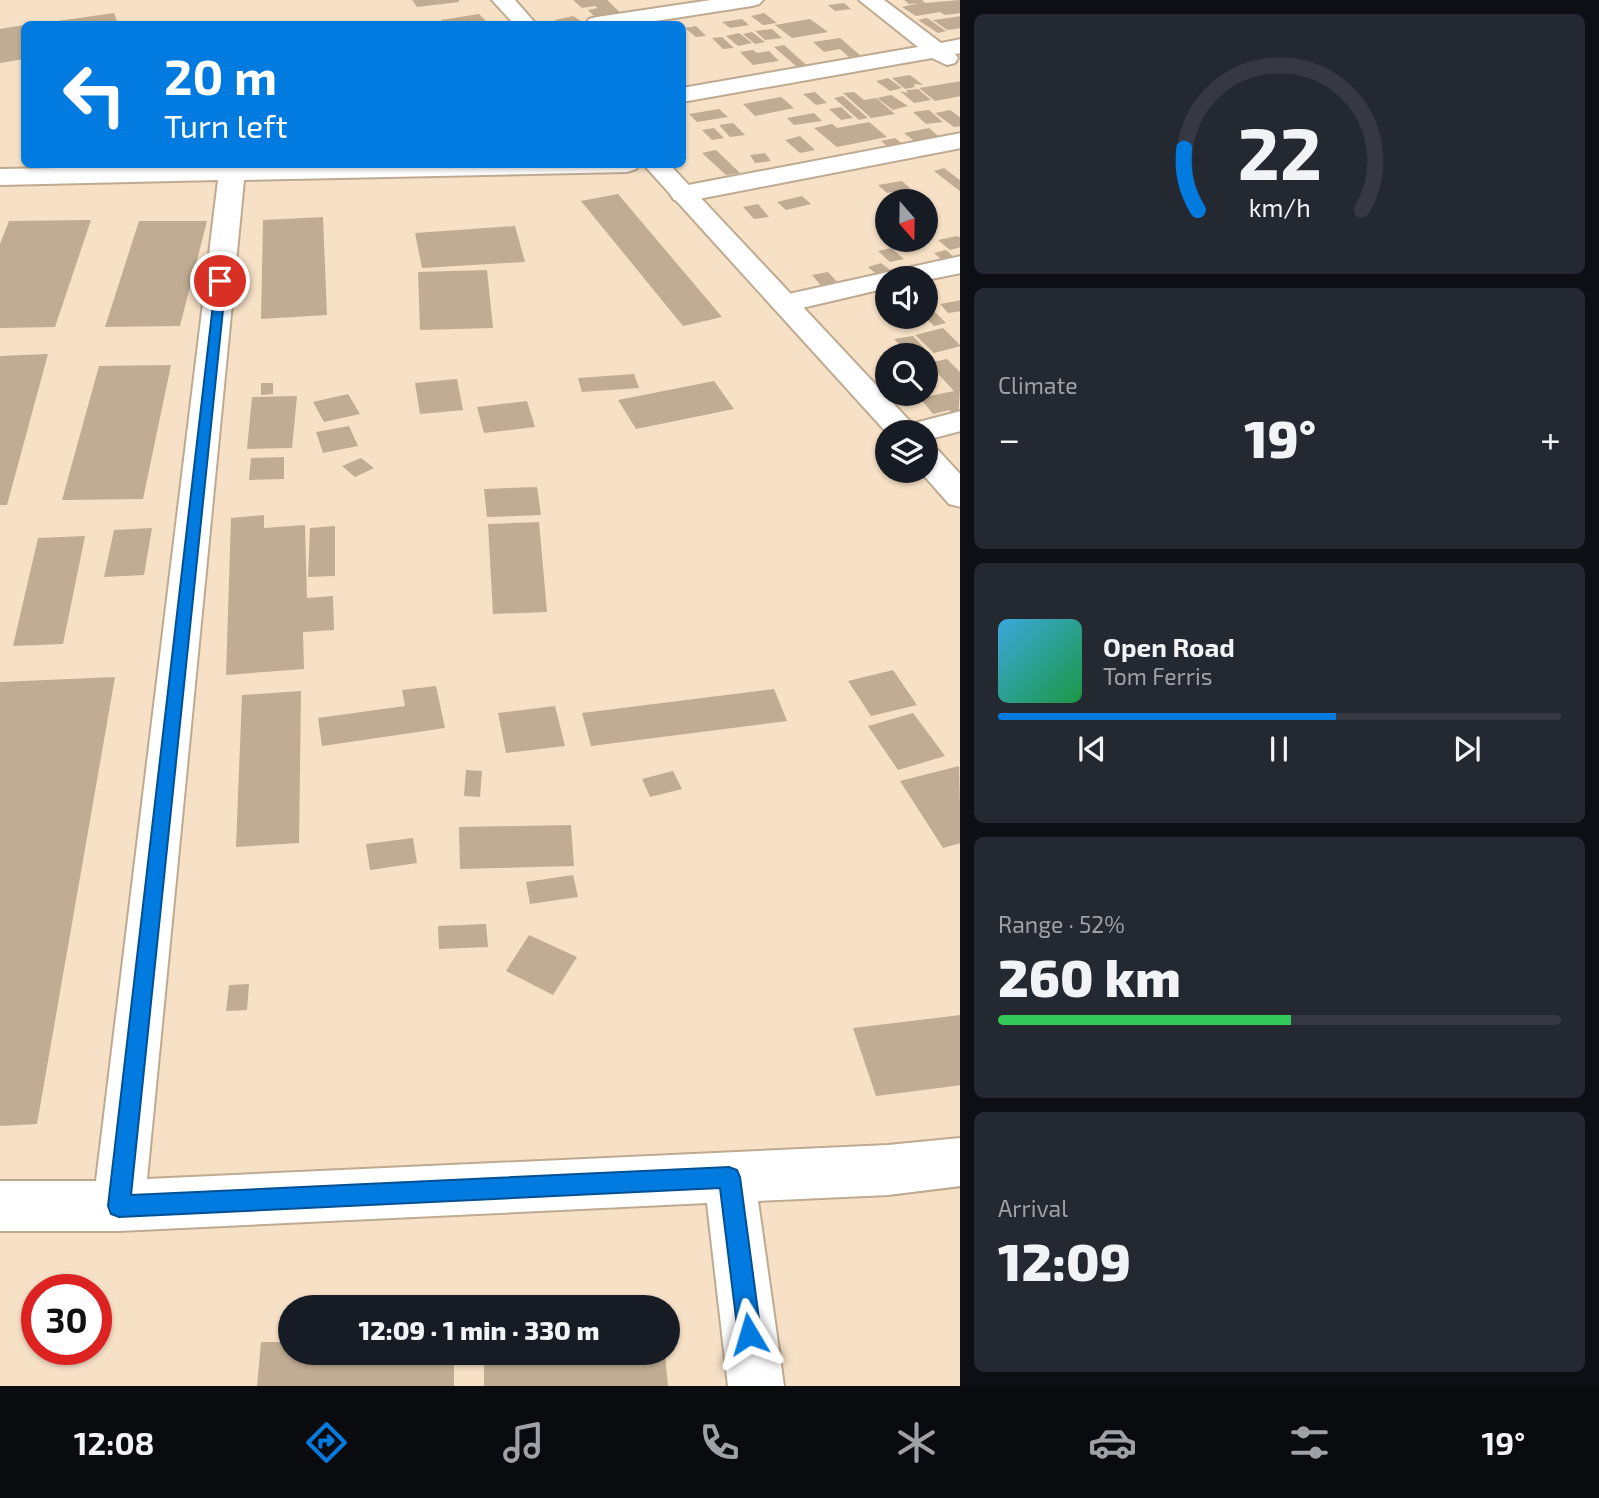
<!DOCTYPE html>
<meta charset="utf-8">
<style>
body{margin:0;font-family:"Exo 2",sans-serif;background:#242831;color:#f1f3f6;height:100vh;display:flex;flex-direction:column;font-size:26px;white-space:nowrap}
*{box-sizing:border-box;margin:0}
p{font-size:23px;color:#9ea1a6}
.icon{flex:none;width:38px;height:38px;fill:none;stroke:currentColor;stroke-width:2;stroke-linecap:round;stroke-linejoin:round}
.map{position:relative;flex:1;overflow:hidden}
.panel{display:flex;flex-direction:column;gap:14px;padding:14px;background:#0d0f14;width:639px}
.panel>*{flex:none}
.top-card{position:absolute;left:21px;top:21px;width:665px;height:147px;border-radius:10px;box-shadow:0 2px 5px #0004;background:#027be1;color:#fff;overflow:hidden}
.needle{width:46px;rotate:160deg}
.controls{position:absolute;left:875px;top:189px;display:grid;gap:14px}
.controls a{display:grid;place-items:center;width:63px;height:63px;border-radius:50%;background:#171b24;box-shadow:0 2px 5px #0004;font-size:35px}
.speed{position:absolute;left:21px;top:1274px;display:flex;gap:14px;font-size:35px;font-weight:700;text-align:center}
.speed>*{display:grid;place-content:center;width:91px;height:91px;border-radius:50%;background:#171b24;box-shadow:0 2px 5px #0004;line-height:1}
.speed .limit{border:10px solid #d22;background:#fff;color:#111}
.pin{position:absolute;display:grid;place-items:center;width:60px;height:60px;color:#fff;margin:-30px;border:4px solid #fff;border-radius:50%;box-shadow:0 2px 7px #0007}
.me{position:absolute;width:77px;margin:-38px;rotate:353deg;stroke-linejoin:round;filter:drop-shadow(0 0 5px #0008)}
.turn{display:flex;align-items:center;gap:24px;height:147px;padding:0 28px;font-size:32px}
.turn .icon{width:91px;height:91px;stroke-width:2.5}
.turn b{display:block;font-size:49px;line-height:60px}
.big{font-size:52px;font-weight:800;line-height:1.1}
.panel .card{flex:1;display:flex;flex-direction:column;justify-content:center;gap:10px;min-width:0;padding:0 24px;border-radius:10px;background:#242831}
.panel .dial{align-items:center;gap:0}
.dial svg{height:182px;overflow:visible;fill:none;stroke:#363941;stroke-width:7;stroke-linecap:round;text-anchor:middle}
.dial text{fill:#f1f3f6;stroke:none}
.song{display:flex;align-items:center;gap:21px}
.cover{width:84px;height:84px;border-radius:10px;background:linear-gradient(135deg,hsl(200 70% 55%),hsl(140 70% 35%))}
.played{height:7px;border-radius:4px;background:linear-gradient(90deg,#027be1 60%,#363941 60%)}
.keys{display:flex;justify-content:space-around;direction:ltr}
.heat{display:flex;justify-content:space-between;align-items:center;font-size:38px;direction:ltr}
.charge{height:10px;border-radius:5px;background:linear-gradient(90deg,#34c759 52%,#363941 0)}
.trip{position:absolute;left:278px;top:1295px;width:402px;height:70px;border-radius:35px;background:#171b24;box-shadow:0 2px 5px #0004;font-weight:800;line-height:70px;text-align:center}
.tabs{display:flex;height:112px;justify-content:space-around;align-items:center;background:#090b0e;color:#9ea1a6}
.tabs .icon{width:49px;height:49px}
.tabs .selected{color:#027be1}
.tabs b{font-size:32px;color:#f1f3f6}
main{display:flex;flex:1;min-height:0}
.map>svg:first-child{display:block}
.building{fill:#c0ac93}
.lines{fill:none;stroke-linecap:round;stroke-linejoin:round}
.minor-casing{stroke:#beaa91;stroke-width:4}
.major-casing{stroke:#beaa91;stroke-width:4}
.minor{fill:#fff;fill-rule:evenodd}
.major{fill:#fff;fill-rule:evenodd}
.route{fill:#027be1;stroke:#015092;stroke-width:2}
</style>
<main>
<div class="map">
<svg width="961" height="1386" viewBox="0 0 961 1386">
<rect width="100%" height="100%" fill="#f6e0c6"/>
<g class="building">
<polygon points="412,0 459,0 459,2 417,7"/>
<polygon points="573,0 607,0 624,16 598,20 588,10 598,8 595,6 582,8"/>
<polygon points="904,0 922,0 925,3 961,0 961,13 945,15 940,12 916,16 902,7 919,3 909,4"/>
<polygon points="844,3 851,9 835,11 828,5"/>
<polygon points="114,13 118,24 44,24 44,23"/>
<polygon points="764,13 777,23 763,25 751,16"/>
<polygon points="479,14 489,24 445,24 441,20"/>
<polygon points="573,16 586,24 561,24 555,20"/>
<polygon points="961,16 961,28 947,30 933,20"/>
<polygon points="927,18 946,31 938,33 918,20"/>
<polygon points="742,19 749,25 730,28 722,22"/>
<polygon points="810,19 828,32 792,38 775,25"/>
<polygon points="24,25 24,59 0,63 0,29"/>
<polygon points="696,26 706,36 696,37 685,28"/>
<polygon points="772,29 782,38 765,40 755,31"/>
<polygon points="752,32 765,42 755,44 743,34"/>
<polygon points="739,33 752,43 738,46 726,36"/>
<polygon points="722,37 734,48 723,49 712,38"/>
<polygon points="840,38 861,56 849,57 840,49 824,52 813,42"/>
<polygon points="784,45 814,72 804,73 774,47"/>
<polygon points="753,50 757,53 769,51 779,61 753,65 740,52"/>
<polygon points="910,75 923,85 914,84 915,87 905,89 892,78"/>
<polygon points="888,78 902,88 890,91 876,81"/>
<polygon points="961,81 961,96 935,101 919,88"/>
<polygon points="918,89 931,100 914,103 900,91 908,93 906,90"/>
<polygon points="815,92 827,103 816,105 803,94"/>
<polygon points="854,92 864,100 876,98 895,114 871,118 843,93"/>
<polygon points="891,95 908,106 893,110 877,98"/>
<polygon points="843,96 868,118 859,120 834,98"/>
<polygon points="781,97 794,108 755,116 743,104"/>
<polygon points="841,107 853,118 841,120 829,109"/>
<polygon points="719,109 728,117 697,122 689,114"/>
<polygon points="929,110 943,122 926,124 913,112"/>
<polygon points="950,110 961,118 961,126 954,127 935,113"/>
<polygon points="814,113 822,121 794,125 787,118"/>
<polygon points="869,122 887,137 837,147 814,128 832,124 837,128"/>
<polygon points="733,123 745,135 730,137 719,125"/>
<polygon points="714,128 724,138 712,140 702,130"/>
<polygon points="929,128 938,136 957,132 961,134 923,148 904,133"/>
<polygon points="800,136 815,150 800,153 785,140"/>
<polygon points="895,138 910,150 895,153 881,141"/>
<polygon points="716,150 740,173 726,175 702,153"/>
<polygon points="765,153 771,161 755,163 750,155"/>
<polygon points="944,168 961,181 961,192 934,171"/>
<polygon points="902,181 911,189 887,193 878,185"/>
<polygon points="618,194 722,317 683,326 581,201"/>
<polygon points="802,196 811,204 786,210 777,202"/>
<polygon points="758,204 769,217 754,219 743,207"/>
<polygon points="323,217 327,315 261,319 263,220"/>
<polygon points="91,220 55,327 0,328 0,244 9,221"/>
<polygon points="139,221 207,221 180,326 105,327"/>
<polygon points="515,226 525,262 422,268 415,233"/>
<polygon points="957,236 961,238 961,247 950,250 938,240"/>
<polygon points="891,248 904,259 890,262 878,251"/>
<polygon points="946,250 956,259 944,262 934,253"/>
<polygon points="881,263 893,272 880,277 868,267"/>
<polygon points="487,270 493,328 420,330 418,272"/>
<polygon points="828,272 840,285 823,288 812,275"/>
<polygon points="961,300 961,311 948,313 940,304"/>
<polygon points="926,306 929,306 946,323 934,326 926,318"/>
<polygon points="943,328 961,346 934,353 915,335"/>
<polygon points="913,336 929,353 909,355 894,339"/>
<polygon points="48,354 7,505 0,505 0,356"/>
<polygon points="947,359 961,373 958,421 949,410 933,414 920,398 954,391 928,363"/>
<polygon points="171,365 143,499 62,500 99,366"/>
<polygon points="634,374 639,388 582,392 578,378"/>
<polygon points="457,379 463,410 420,414 415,383"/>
<polygon points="714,381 734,409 636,429 618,400"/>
<polygon points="261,383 273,383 273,394 261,395"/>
<polygon points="348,394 360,414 324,422 313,402"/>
<polygon points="297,396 292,448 247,449 252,397"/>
<polygon points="527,401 535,427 484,433 477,407"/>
<polygon points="349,426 358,446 323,453 316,432"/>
<polygon points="284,457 284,479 249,480 251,458"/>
<polygon points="361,458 374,468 355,477 342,466"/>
<polygon points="537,487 541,515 487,517 484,489"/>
<polygon points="264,515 264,528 305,525 307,598 333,596 334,630 303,632 304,669 226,675 231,518"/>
<polygon points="539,522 547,612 493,614 488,524"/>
<polygon points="335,526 335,576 308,577 310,528"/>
<polygon points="152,528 144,575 104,577 114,530"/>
<polygon points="85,536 63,644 13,646 38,538"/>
<polygon points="893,670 917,705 871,716 848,681"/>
<polygon points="115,677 37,1124 0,1126 0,682"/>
<polygon points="436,686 445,728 322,746 318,718 405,706 402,690"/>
<polygon points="774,689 787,721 591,746 582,713"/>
<polygon points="301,691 299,843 236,847 242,695"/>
<polygon points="555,706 565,746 506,753 498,713"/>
<polygon points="913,713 945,756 898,770 868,726"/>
<polygon points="959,766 961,843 943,848 900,781"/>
<polygon points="466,770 482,771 480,797 464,796"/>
<polygon points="673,771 682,789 650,797 642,779"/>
<polygon points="571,825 574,866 460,869 459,827"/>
<polygon points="413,838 417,863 370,870 366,844"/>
<polygon points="573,875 578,897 530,904 526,882"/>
<polygon points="486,924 488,947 439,949 438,926"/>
<polygon points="529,935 577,957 553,995 506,971"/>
<polygon points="249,984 247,1010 226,1011 229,985"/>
<polygon points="961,1015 961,1085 876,1096 853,1028"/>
<polygon points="261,1342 290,1342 290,1353 454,1353 454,1386 257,1386"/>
<polygon points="665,1355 668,1386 484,1386 484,1359"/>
</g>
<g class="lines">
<defs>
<g id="minor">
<polygon points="711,0 763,0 759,4 752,6 636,24 586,24 589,19 597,17"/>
<polygon points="859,0 884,0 941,43 961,39 961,53 955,54 958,58 955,63 947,65 932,58 682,102 682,88 918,47"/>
<polygon points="961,133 961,148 683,202 674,200 670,194 674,188 683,186"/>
<polygon points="231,165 639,164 636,169 627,172 244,180 147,1179 888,1145 961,1138 961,1186 888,1195 758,1201 784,1386 728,1386 707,1203 119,1231 0,1231 0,1181 96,1181 218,180 0,185 0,169"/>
<polygon points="961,256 961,273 926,280 887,278 887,288 785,312 775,309 771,303 775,297"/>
<polygon points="961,411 961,431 926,440 926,432 902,432 907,425"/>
</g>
<g id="major">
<polygon points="492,0 515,0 536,24 514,24"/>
<polygon points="643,164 669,164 920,432 887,433"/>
<polygon points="926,447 938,450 961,475 961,507 949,504 920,471 926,471"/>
</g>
</defs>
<use href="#minor" class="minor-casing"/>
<use href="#major" class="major-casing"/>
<use href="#minor" class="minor"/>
<use href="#major" class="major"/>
</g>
<polygon class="route" points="216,279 226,281 131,1195 729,1167 737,1170 740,1177 761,1334 757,1342 749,1345 741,1342 738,1334 720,1188 119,1217 111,1214 108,1206"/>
</svg>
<div class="controls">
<a><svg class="needle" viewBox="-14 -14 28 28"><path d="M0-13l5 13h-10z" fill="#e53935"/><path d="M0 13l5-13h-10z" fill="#9ea1a6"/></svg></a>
<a><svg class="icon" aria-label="sound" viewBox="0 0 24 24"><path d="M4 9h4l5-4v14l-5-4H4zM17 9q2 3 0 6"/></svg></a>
<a><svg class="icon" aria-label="search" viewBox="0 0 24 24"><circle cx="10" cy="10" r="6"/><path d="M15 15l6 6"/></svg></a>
<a><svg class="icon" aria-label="layers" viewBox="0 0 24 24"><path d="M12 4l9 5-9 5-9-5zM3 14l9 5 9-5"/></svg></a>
</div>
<div class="speed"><div class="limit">30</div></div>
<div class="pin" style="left:220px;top:281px;background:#d93025"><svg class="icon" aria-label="arrive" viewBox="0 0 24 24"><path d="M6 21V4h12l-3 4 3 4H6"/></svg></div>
<svg class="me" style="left:749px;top:1334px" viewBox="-20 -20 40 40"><path d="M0-17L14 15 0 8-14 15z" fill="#027be1" stroke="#fff" stroke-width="4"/></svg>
<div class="trip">12:09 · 1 min · 330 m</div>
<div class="top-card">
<div class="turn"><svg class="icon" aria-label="left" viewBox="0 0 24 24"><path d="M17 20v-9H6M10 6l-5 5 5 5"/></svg><div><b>20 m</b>Turn left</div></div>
</div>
</div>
<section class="panel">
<div class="card dial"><svg viewBox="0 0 100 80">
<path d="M14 69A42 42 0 1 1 86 69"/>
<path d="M14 69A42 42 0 0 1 8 42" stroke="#027be1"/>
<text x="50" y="56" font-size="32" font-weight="700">22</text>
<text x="50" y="72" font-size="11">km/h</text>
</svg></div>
<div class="card"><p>Climate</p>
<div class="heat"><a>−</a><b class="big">19°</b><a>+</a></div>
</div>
<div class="card">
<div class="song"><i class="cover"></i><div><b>Open Road</b><p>Tom Ferris</p></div></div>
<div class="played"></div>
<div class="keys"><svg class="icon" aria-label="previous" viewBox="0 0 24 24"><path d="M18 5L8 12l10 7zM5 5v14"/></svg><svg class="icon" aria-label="pause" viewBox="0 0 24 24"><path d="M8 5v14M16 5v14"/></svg><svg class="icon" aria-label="next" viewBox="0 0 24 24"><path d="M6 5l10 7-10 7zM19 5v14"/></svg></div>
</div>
<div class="card"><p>Range · 52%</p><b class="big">260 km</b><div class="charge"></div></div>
<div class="card"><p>Arrival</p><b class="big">12:09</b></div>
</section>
</main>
<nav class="tabs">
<b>12:08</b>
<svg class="icon selected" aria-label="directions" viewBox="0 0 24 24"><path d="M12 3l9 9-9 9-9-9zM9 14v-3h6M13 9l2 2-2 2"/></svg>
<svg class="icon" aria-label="music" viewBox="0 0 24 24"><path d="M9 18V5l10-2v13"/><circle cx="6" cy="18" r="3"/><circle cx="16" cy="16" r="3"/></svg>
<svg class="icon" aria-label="phone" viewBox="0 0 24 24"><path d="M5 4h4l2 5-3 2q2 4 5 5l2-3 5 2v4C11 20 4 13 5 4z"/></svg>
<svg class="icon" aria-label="climate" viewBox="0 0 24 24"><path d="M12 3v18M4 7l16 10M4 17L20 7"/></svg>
<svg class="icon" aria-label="car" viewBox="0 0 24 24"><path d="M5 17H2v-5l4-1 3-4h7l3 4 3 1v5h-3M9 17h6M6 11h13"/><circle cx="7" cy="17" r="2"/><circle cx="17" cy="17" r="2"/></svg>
<svg class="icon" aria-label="filters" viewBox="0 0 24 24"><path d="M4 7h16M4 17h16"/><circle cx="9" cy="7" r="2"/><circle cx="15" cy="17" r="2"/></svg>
<b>19°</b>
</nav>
